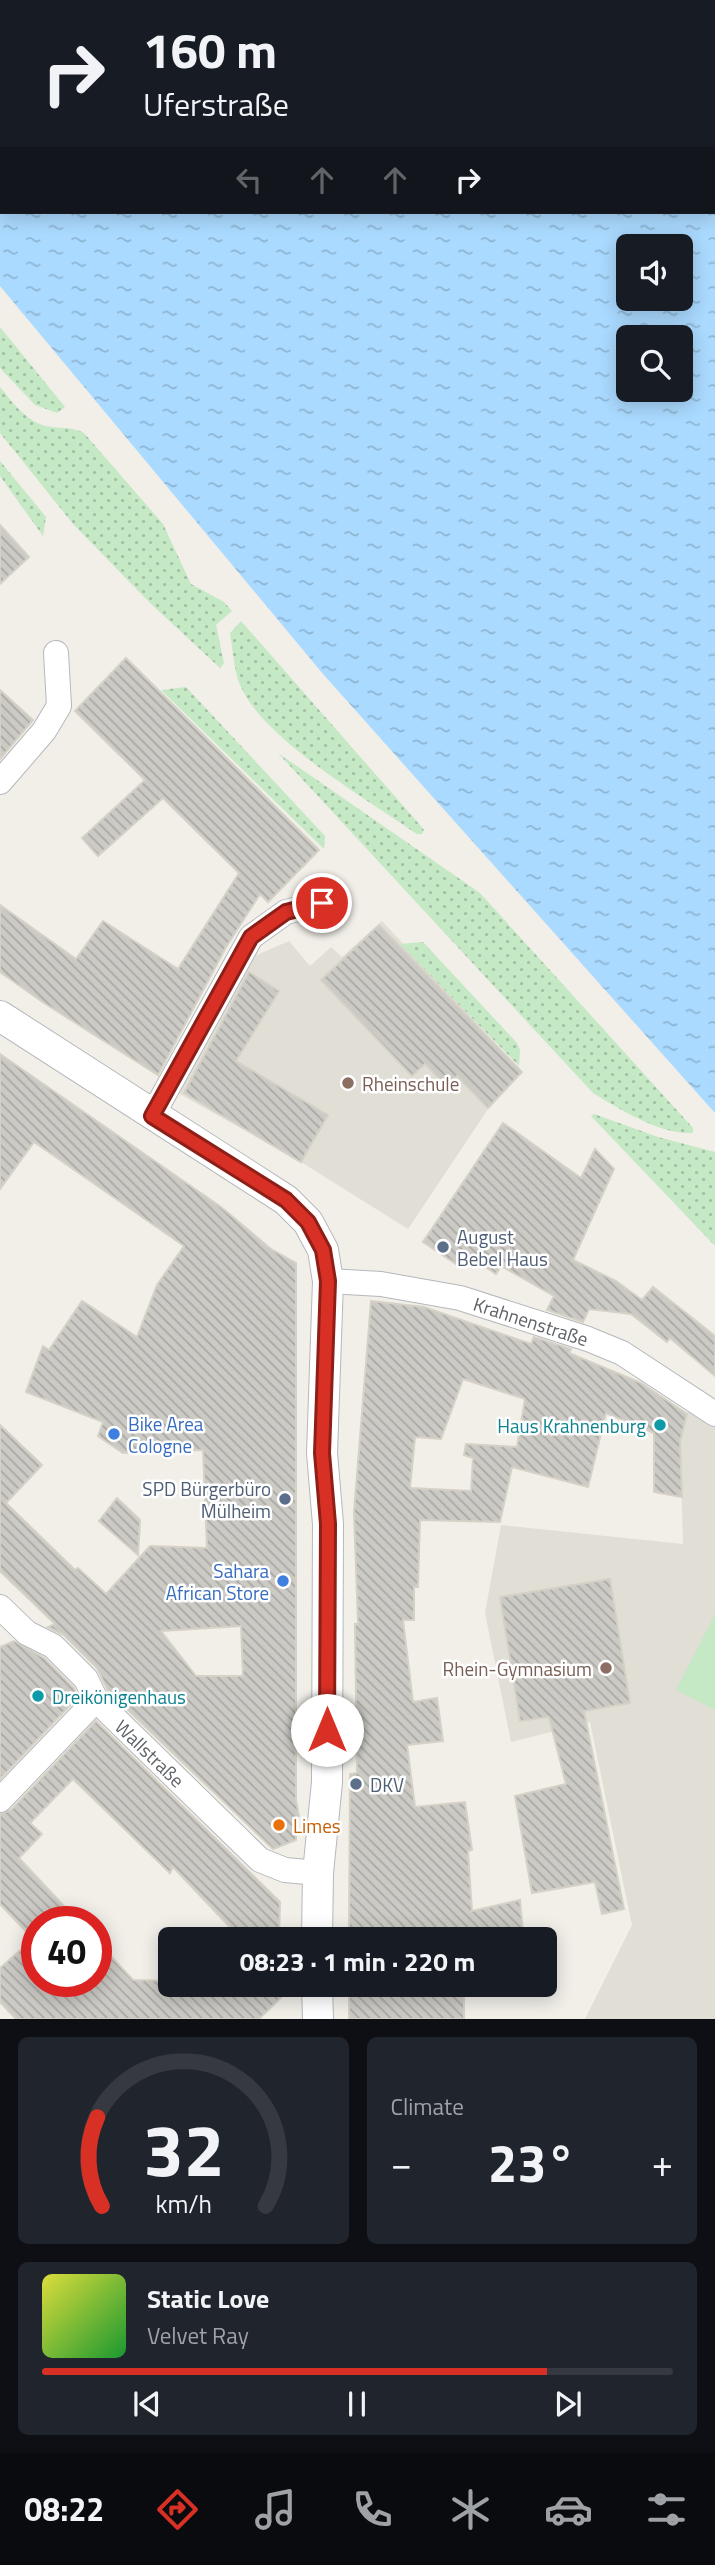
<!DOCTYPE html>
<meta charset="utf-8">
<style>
body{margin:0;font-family:"Titillium Web",sans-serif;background:#20242c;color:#f1f3f6;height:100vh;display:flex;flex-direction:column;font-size:26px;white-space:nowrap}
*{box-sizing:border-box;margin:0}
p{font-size:23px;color:#9ea1a6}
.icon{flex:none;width:38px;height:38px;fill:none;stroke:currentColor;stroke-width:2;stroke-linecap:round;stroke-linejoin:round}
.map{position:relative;height:2019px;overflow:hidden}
.sheet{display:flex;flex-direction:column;gap:18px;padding:18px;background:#0d0f14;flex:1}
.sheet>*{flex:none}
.hud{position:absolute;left:0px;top:0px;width:716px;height:214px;box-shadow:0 4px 18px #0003;background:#171b24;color:#f1f3f6;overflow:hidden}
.fabs{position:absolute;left:616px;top:234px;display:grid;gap:14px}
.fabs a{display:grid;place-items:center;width:77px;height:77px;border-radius:10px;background:#171b24;box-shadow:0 4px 18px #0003;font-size:35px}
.speed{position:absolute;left:21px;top:1906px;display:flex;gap:14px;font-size:35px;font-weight:700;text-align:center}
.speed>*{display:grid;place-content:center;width:91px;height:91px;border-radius:50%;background:#171b24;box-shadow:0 4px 18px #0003;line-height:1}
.speed .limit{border:10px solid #d22;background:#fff;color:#111}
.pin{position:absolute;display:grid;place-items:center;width:60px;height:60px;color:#fff;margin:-30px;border:4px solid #fff;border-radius:50%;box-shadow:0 2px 7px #0007}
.me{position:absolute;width:77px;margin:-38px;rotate:0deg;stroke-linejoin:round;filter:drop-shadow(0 0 5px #0008)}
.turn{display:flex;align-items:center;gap:24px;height:147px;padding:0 28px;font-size:32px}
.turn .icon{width:91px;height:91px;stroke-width:2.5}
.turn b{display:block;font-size:49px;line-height:60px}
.lanes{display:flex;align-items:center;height:66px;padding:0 28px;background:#0003;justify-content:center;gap:35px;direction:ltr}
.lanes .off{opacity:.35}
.big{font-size:52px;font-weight:700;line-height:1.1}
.sheet .card{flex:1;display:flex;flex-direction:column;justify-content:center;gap:10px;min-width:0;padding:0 24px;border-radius:10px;background:#20242c}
.sheet .dial{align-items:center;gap:0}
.dial svg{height:182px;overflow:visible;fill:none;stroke:#363941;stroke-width:7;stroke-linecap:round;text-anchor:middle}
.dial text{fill:#f1f3f6;stroke:none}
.song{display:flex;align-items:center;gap:21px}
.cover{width:84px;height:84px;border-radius:10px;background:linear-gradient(135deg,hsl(60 70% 55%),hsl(130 70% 35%))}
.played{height:7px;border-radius:4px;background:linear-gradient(90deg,#d93025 80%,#363941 80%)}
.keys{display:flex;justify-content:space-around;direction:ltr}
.heat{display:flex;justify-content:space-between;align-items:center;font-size:38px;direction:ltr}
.sheet .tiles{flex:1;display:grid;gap:18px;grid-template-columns:1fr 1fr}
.card:last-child{grid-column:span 2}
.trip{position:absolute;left:158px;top:1927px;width:399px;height:70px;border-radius:10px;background:#171b24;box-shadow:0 4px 18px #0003;font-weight:700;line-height:70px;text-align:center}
.menu{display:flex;height:112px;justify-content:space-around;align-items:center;background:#090b0e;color:#9ea1a6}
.menu .icon{width:49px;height:49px}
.menu .selected{color:#d93025}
.menu b{font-size:32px;color:#f1f3f6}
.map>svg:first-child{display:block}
.education{fill:#e1ded6}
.green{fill:url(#green-dots)}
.pitch{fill:#c5e8c5}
.water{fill:url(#water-ripples);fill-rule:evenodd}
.building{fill:url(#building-back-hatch);stroke:#d6d1c6;stroke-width:2;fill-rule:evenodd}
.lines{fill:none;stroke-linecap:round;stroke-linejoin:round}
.minor-casing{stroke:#b5b8bc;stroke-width:26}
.tertiary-casing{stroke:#b5b8bc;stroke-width:32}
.minor{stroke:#fff;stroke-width:24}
.tertiary{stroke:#fff;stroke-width:30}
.route-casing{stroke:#8d1f18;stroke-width:18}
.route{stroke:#d93025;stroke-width:12}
.education-dot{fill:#8d6e63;stroke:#fff;stroke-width:2.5}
.service-dot{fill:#5c6f8a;stroke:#fff;stroke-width:2.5}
.culture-dot{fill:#0f9aa8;stroke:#fff;stroke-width:2.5}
.shop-dot{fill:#3f7fe0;stroke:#fff;stroke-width:2.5}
.food-dot{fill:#e8710a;stroke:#fff;stroke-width:2.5}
.labels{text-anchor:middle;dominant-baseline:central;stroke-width:5;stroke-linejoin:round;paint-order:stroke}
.education-label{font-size:19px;fill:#785e54;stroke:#fff;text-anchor:start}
.service-label{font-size:19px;fill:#4e5e75;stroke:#fff;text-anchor:start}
.street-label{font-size:19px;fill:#5f6368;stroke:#fff}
.shop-label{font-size:19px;fill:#366cbe;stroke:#fff;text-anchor:start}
.culture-label{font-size:19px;fill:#0d838f;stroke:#fff;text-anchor:end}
.food-label{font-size:19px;fill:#c56008;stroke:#fff;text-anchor:start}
</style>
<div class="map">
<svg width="715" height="2019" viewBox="0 0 715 2019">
<defs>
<pattern id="green-dots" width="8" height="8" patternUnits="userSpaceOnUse" patternTransform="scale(1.75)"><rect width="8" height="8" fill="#c5e8c5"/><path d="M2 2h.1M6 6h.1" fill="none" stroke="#a3c0a4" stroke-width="1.8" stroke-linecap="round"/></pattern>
<pattern id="water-ripples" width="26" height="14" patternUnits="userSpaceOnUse" patternTransform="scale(1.75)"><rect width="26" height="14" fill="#aadaff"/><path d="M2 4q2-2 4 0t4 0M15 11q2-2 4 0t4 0" fill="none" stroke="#8eb4d2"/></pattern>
<pattern id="building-back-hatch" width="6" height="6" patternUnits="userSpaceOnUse" patternTransform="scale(1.75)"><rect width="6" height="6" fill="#cccac5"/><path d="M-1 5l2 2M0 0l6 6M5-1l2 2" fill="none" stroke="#a9a8a4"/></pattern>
</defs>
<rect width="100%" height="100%" fill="#f1efe8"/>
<g class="education">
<polygon points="382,921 522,1072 488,1109 408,1229 301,1162 178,1093 250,958 289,941 310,966 331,947 342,957"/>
<polygon points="690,1404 715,1427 715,2019 585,2019 632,1925 590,1722 511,1742 485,1613 501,1525 683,1544 680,1442"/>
</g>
<g class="green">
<polygon points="0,327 65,407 57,413 35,405 0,368"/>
<path d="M0,387C13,403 26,421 46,426C60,429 71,426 84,433L163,524L191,584L224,602L232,611L216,625L224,663L220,668L150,603L74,525L0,433Z"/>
<polygon points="0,461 46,517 43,536 0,476"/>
<path d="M241,621L420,825L424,830L422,834H417C368,800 270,743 243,691C234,675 233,651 230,633Z"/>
<polygon points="186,687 325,836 324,849 161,690"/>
<path d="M278,753L480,893L693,1128V1133C660,1135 620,1109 593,1093Z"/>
<polygon points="423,942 517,1043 520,1050 519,1066 400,944"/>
<polygon points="594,1114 658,1137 715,1152 715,1246 591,1116"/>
</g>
<polygon class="pitch" points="715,1614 715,1710 676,1690"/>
<path class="water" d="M0,0H715V1113L323,674L0,286ZM2,2H714V212H2ZM628,247H681V299H628ZM628,338H681V390H628Z"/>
<g class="building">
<polygon points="0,525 29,557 0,584"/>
<polygon points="126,658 319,850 268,902 260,894 226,947 158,1075 44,1003 0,972 0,905 76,959 103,921 178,969 239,873 163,798 98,856 82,838 145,780 75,711"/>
<polygon points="0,690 33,720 0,759"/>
<polygon points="379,925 522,1072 488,1108 457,1076 446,1086 425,1064 412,1076 321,980"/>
<polygon points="249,972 279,991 236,1061 328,1115 301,1162 184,1093"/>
<path d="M0,1054L221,1207L271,1249L296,1263V1800L299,1816L296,1818V1840L273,1849L108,1691L97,1668L64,1635L48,1627L55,1624L0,1571V1425L42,1465L6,1503L75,1570L78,1568L106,1594L150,1546L207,1548L203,1450L123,1453L98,1436L103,1422L26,1392L43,1346L49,1350L82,1301L137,1337L157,1285L184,1246L34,1142L0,1189ZM241,1626L243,1676H196L161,1631Z"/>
<polygon points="503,1123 581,1178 595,1149 614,1169 573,1260 616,1281 642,1300 653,1287 715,1336 715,1376 670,1338 667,1342 631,1314 589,1309 583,1322 547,1310 554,1296 501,1266 496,1274 464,1252 456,1264 423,1242"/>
<path d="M371,1301L424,1307L531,1344L534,1337L571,1349L569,1353L641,1383L687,1414L680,1442L682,1497L654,1492V1433L606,1413L588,1487L512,1467L500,1522L420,1520L418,1587H414V1620H403L413,1702L437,1698L443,1741L407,1745L415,1807L465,1802L472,1850L468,1851L472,1911L520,1900L523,1932L473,1934L463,1936V1939H349L350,1774L357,1773L355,1624H358L354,1512ZM463,1379L525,1399L517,1447L466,1444L464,1455L473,1458L471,1491L410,1488L415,1437L441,1439Z"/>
<polygon points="117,1498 140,1520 138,1555 99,1521"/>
<polygon points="610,1579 630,1703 584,1711 624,1909 602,1914 595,1882 532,1893 515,1796 566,1784 549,1717 520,1721 500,1597"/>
<polygon points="14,1641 44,1658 74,1688 78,1697 0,1779 0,1647"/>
<polygon points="96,1721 280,1902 279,1939 241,1939 173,1867 170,1873 73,1779 30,1823 42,1834 19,1858 79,1922 37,1922 37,1981 96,1981 96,1940 133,1980 170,1981 170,1984 295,1984 259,2019 16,2019 0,2002 0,1968 33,1939 0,1904 0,1814 11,1810"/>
<rect x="349" y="1984" width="115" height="35"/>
</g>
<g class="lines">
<defs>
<g id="minor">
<polyline points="0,782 44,731 59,706 56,653"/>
<polyline points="152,1116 251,937 286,912 322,903"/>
<polyline points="328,1281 381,1284 460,1298 588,1339 622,1353 715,1414"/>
<polyline points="0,1607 27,1633 53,1646 86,1679 96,1700 260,1860 285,1870 318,1873"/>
<polyline points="0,1800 96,1700"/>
</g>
<g id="tertiary">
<polyline points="0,1016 286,1200 308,1222 323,1250 328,1281 322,1453 328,1524 327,1782 318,1873 317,1939"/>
<polyline points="317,1984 318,2019"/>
</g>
</defs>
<use href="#minor" class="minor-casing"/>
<use href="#tertiary" class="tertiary-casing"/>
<use href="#minor" class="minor"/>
<use href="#tertiary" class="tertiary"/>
</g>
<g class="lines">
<defs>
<polyline id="route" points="322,903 286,912 251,937 152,1116 286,1200 308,1222 323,1250 328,1281 322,1453 328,1524 327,1730"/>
</defs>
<use href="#route" class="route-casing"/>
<use href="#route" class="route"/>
</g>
<g class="education-dot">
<circle cx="348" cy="1083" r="7"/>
<circle cx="606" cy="1668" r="7"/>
</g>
<g class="service-dot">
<circle cx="443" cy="1247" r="7"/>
<circle cx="285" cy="1499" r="7"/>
<circle cx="356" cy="1784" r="7"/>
</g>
<g class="culture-dot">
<circle cx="660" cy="1425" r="7"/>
<circle cx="38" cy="1696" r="7"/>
</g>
<g class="shop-dot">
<circle cx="114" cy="1434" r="7"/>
<circle cx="283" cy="1581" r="7"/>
</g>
<circle class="food-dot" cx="279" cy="1825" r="7"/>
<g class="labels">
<g class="education-label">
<text x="362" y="1083">Rheinschule</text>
<text x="592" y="1668" text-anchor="end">Rhein-Gymnasium</text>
</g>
<g class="service-label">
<text x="457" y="1236">August<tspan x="457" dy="22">Bebel Haus</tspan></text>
<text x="271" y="1488" text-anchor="end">SPD Bürgerbüro<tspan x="271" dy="22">Mülheim</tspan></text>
<text x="370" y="1784">DKV</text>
</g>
<g class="street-label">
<text transform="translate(531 1321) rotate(18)">Krahnenstraße</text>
<text transform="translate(150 1753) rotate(44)">Wallstraße</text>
</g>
<g class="shop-label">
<text x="128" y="1423">Bike Area<tspan x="128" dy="22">Cologne</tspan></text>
<text x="269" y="1570" text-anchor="end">Sahara<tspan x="269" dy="22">African Store</tspan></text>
</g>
<g class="culture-label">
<text x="646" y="1425">Haus Krahnenburg</text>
<text x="52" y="1696" text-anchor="start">Dreikönigenhaus</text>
</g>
<g class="food-label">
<text x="293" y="1825">Limes</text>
</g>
</g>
</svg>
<div class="fabs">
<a><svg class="icon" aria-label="sound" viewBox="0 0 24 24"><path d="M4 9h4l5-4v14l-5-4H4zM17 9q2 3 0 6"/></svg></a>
<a><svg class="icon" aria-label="search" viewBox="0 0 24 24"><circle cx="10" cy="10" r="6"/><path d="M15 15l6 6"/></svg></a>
</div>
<div class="speed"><div class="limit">40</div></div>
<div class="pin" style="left:322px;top:903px;background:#d93025"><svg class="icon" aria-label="arrive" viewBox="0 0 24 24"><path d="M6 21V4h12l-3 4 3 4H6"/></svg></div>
<svg class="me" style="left:327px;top:1730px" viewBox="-20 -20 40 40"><circle r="19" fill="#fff"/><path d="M0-13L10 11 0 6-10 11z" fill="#d93025"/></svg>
<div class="trip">08:23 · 1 min · 220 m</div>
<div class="hud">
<div class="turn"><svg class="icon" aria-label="right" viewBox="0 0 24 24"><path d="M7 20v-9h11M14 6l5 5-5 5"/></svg><div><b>160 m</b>Uferstraße</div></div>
<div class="lanes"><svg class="icon off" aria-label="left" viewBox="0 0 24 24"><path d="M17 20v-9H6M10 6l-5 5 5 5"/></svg><svg class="icon off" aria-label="ahead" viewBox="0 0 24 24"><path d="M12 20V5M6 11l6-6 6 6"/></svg><svg class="icon off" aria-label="ahead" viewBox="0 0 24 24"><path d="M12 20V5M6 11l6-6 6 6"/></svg><svg class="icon" aria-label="right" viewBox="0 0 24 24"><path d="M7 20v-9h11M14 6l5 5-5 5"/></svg></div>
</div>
</div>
<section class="sheet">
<div class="tiles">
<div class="card dial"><svg viewBox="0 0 100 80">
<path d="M14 69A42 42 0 1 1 86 69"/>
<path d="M14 69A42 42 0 0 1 12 30" stroke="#d93025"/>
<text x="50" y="56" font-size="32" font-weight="700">32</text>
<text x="50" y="72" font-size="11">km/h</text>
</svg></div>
<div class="card"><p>Climate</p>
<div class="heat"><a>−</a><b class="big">23°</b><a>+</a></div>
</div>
<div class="card">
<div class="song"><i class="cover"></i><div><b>Static Love</b><p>Velvet Ray</p></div></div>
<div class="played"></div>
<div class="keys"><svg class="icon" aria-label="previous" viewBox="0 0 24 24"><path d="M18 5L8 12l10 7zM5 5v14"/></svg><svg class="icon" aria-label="pause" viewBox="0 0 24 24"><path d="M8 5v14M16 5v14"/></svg><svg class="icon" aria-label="next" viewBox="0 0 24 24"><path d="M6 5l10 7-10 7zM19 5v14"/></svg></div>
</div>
</div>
</section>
<nav class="menu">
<b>08:22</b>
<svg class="icon selected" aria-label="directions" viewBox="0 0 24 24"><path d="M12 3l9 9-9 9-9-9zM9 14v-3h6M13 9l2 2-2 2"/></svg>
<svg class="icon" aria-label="music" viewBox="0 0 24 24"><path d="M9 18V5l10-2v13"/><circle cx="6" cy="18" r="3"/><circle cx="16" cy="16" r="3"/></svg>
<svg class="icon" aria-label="phone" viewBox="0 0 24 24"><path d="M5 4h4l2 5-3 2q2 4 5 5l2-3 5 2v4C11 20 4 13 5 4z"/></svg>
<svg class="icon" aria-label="climate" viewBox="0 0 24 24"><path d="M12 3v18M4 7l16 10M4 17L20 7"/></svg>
<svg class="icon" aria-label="car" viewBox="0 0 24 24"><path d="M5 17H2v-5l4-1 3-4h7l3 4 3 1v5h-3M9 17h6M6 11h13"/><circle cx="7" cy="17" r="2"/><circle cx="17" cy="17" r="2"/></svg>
<svg class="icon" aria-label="filters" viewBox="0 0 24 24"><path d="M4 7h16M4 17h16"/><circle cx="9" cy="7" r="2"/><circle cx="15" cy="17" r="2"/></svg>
</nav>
